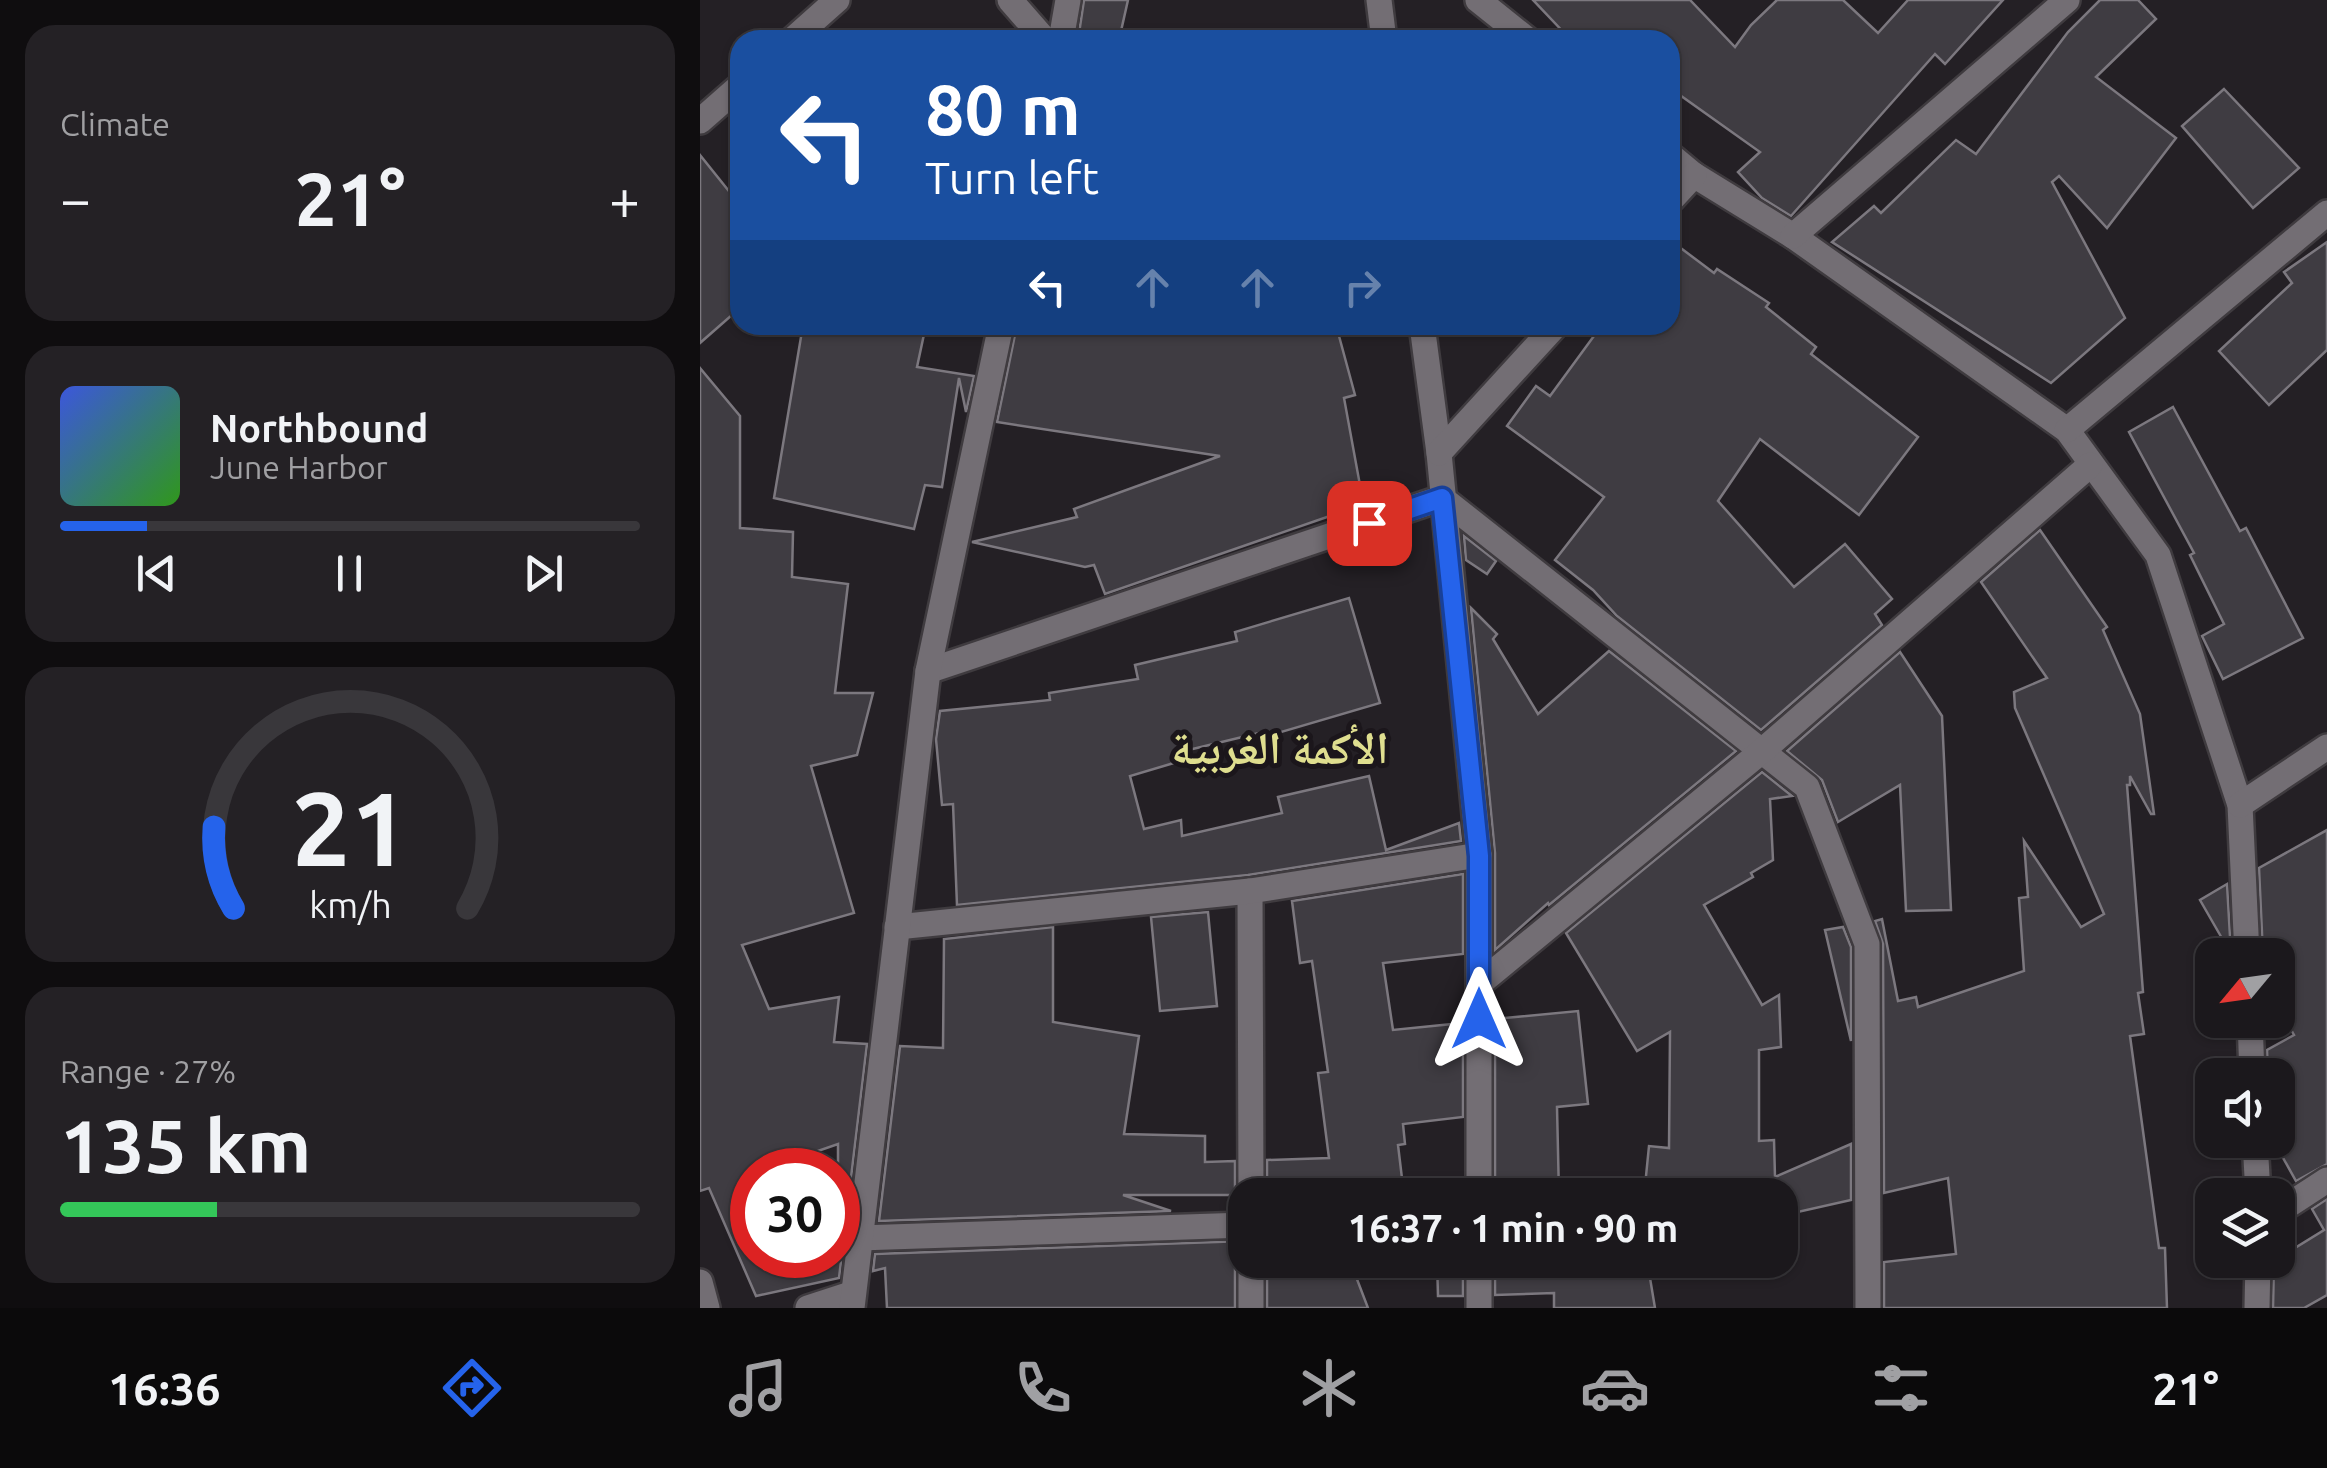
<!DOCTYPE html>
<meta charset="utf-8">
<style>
body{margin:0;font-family:Ubuntu,"Noto Naskh Arabic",sans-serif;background:#242125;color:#f1f3f6;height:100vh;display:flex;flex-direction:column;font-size:38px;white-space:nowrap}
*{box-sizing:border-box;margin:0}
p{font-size:32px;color:#a0a0a3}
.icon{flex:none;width:55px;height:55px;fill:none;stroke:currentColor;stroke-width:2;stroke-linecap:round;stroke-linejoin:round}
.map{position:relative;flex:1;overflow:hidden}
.drawer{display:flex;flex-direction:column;gap:25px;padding:25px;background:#0f0d0f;width:700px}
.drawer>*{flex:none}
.hud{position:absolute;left:30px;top:30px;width:950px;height:305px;border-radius:30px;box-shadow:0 2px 8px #0004,0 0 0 2px #39373b;background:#1a4fa0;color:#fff;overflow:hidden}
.needle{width:65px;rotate:241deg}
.tools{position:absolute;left:1495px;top:938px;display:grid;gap:20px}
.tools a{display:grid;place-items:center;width:100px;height:100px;border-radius:20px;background:#1b181c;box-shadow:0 2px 8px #0004,0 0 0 2px #39373b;font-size:50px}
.speed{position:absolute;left:30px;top:1148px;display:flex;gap:20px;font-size:50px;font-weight:700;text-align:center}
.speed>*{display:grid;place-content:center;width:130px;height:130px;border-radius:50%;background:#1b181c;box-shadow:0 2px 8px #0004,0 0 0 2px #39373b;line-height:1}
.speed .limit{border:15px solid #d22;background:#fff;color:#111}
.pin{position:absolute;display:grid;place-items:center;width:85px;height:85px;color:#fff;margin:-42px;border-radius:20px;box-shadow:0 5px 15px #0006}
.me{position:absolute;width:110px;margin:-55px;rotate:0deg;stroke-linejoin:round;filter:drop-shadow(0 0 8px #0008)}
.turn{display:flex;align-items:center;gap:35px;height:210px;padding:0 30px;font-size:45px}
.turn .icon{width:130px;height:130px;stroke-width:2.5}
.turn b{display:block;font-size:70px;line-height:85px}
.lanes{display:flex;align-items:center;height:95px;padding:0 30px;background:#0003;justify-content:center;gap:50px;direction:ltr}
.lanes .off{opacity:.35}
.big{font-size:75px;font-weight:700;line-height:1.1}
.drawer .card{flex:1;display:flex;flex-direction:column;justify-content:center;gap:15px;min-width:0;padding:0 35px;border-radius:30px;background:#242125}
.drawer .dial{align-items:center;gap:0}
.dial svg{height:260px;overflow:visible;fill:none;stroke:#39373b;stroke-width:7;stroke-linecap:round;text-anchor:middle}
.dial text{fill:#f1f3f6;stroke:none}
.song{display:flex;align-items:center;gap:30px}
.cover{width:120px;height:120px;border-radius:15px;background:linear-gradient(135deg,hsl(230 70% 55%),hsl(110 70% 35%))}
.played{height:10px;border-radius:5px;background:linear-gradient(90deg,#2563eb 15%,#39373b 15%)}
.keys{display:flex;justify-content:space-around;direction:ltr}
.heat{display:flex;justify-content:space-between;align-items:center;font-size:55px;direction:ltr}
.charge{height:15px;border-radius:8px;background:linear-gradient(90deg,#34c759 27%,#39373b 0)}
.trip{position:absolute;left:528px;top:1178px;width:570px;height:100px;border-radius:30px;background:#1b181c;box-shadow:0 2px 8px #0004,0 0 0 2px #39373b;font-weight:700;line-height:100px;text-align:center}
.tab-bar{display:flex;height:160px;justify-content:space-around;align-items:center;background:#0b0a0b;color:#a0a0a3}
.tab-bar .icon{width:70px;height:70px}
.tab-bar .current{color:#2563eb}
.tab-bar b{font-size:45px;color:#f1f3f6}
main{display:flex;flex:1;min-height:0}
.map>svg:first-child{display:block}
.building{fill:#3f3c42;stroke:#7c787f;stroke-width:2.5;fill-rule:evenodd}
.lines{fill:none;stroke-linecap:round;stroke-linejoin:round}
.minor-casing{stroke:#3f3b3f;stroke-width:30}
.tertiary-casing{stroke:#3f3b3f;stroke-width:30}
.minor{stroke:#736e74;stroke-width:25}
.tertiary{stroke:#736e74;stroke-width:25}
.route-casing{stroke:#184099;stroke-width:25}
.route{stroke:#2563eb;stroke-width:18}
.labels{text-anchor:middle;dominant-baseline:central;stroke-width:10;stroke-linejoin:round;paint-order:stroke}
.district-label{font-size:45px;font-weight:bold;fill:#dfde8f;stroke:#1b161b}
</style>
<main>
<section class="drawer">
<div class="card"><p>Climate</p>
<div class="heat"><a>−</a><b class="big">21°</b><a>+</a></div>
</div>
<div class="card">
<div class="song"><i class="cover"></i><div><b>Northbound</b><p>June Harbor</p></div></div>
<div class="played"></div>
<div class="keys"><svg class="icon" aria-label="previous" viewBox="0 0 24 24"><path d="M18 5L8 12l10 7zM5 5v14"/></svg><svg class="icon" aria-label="pause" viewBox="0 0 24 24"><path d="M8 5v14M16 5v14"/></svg><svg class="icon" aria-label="next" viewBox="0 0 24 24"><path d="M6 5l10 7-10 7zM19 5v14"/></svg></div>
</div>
<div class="card dial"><svg viewBox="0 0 100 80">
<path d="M14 69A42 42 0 1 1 86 69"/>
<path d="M14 69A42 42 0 0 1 8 44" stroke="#2563eb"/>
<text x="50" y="56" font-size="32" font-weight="700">21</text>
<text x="50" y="72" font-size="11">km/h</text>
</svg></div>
<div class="card"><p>Range · 27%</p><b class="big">135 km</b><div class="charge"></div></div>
</section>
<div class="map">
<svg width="1627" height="1308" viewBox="0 0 1627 1308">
<rect width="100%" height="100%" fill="#242025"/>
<g class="building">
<polygon points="384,0 428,0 419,40 378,40"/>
<polygon points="833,0 990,0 1035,47 1051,25 1077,0 1143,0 1178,33 1208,0 1303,0 1245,64 1235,54 1091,216 1062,198 1038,172 1060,152 970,88 970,40 871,40"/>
<polygon points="1400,0 1438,0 1456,19 1396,77 1476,138 1407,228 1359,176 1352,182 1425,318 1351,383 1132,242 1174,206 1181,213 1256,140 1276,154 1368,32"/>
<polygon points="1524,89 1599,168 1553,208 1482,126"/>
<polygon points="0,155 40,205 40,308 0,343"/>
<polygon points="970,240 1014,273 1017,269 1069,303 1066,307 1116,347 1111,354 1218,437 1159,515 1060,439 1018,501 1094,587 1145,544 1192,599 1175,614 1182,625 1061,730 917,616 893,590 855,560 904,497 807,426 836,386 850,396 902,325 970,325"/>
<polygon points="1627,242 1627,350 1569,405 1519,351 1592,283 1584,272"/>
<polygon points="103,325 226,325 217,367 274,376 266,412 259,378 242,487 225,485 214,529 74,498"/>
<polygon points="317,325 636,325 655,395 644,398 664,507 627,517 405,594 394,565 385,567 272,542 377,517 374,509 520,456 297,422"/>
<path d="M0,368L40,416V528L93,532L92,577L148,584L135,693H173L157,755L111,766L154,913L42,945L69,1009L139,997L134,1042L167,1044L139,1278L56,1296L9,1188L0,1191ZM138,1144V1255H52V1170H63Z"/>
<polygon points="1473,407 1540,531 1546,528 1603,638 1523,679 1502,636 1524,624 1490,555 1494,553 1429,432"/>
<polygon points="1340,530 1407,627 1403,630 1440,714 1454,814 1451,814 1430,776 1430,785 1427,785 1443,992 1438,993 1444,1034 1430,1036 1459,1248 1465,1248 1467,1308 1184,1308 1184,1262 1256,1254 1248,1178 1184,1193 1183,944 1175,921 1182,919 1198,1001 1216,997 1218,1007 1324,971 1319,898 1328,897 1324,841 1381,927 1404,914 1315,708 1314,692 1347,678 1281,582"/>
<polygon points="764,536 796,561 787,574 766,560"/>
<polygon points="649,598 680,703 564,737 563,732 476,753 477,762 430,776 444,829 481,820 482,836 582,813 578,797 669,776 686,850 759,823 761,841 548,875 257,905 253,804 242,805 236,739 240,711 350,700 349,693 438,679 435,665 537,641 535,632"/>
<polygon points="771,608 797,634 793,639 838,714 909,651 1036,751 849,905 848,903 795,950 795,853"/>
<polygon points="1200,652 1242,716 1251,910 1206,911 1200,785 1138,822 1122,780 1087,751"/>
<polygon points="1062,772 1092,796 1070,799 1073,860 1051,873 1053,877 1004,905 1062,1005 1079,995 1081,1047 1059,1050 1059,1141 1074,1140 1075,1177 1151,1144 1151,1200 1080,1216 1080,1195 1011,1195 1011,1192 945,1186 949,1146 969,1148 970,1032 937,1051 866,933"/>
<polygon points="1627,830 1627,1164 1596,1181 1573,1140 1578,1140 1578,1075 1568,1075 1567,1050 1594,1035 1578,1006 1578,955 1563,955 1559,868"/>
<polygon points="763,874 763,954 683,963 693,1030 763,1023 763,1117 703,1124 705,1144 698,1145 704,1195 567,1195 567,1160 629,1158 618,1073 628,1072 612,961 600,963 592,901"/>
<polygon points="1527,884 1531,954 1500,900"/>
<polygon points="508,912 517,1006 460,1011 451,917"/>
<polygon points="353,927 353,1022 439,1036 424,1134 505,1136 505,1162 535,1161 535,1195 423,1195 471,1211 179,1221 200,1046 243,1048 244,939"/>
<polygon points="1143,927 1151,947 1151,1041 1125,930"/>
<polygon points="878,1011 888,1104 857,1107 859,1195 795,1195 795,1019"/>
<polygon points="1627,1199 1627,1295 1604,1308 1573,1308 1574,1261 1624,1230 1612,1209"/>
<polygon points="545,1241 535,1259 535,1308 187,1308 185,1268 173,1271 175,1254"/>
<polygon points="567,1260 614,1260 655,1274 668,1308 567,1308"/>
<polygon points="737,1260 763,1260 763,1296 738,1296"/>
<polygon points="795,1260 947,1260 955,1308 854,1308 854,1293 795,1295"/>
</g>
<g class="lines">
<defs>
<g id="minor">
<polyline points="310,0 345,40"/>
<polyline points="679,0 684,40"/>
<polyline points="778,0 828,40"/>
<polyline points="361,40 368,0"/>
<polyline points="970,155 994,175 1093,236 1367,430 1458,555 1540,805 1547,955"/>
<polyline points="970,201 994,175"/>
<polyline points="1093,236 1367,0"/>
<polyline points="722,325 739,453 779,855 779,1195"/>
<polyline points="1367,430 1627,213"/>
<polyline points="739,453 856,325"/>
<polyline points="228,671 742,498 1107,787 1167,944 1168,1308"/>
<polyline points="1540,805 1627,747"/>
<polyline points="550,891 551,1195"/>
<polyline points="197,927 550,891 779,855"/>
<polyline points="779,984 1062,751 1390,465"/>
<polyline points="1550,1020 1552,1075"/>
<polyline points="1555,1140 1558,1195"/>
<polyline points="1578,1212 1627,1180"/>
<polyline points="159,1238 545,1225"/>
<polyline points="551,1260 551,1308"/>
<polyline points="779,1260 779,1308"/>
<polyline points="0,1282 7,1308"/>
<polyline points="108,1308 151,1294"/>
<polyline points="152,1308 228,671 301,325"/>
<polyline points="1557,1308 1558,1260"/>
</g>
<g id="tertiary">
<polyline points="92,40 137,0"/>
<polyline points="0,121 40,86"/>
</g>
</defs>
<use href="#minor" class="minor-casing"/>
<use href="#tertiary" class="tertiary-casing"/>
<use href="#minor" class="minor"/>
<use href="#tertiary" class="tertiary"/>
</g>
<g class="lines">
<defs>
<polyline id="route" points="669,523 742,498 779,856 779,1019"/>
</defs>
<use href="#route" class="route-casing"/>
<use href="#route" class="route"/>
</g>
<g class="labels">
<g class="district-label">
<text x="580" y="747">الأكمة الغربية</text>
</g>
</g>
</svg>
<div class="tools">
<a><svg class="needle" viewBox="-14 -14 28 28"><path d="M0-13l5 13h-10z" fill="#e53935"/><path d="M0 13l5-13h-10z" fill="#a0a0a3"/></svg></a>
<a><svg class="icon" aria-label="sound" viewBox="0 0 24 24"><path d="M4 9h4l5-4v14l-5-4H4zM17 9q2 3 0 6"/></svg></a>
<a><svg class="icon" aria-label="layers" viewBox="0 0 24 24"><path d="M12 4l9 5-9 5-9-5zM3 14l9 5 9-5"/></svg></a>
</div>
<div class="speed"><div class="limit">30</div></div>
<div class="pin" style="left:669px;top:523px;background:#d93025"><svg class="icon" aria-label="arrive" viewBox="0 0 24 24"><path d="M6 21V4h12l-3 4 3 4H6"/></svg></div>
<svg class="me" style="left:779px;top:1019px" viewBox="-20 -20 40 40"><path d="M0-17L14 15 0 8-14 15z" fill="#2563eb" stroke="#fff" stroke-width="4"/></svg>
<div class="trip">16:37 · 1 min · 90 m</div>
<div class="hud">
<div class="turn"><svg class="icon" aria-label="left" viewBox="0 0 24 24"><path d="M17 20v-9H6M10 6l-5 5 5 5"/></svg><div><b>80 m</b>Turn left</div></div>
<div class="lanes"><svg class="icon" aria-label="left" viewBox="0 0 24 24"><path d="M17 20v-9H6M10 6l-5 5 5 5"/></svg><svg class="icon off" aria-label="ahead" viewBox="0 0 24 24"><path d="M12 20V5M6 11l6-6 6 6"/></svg><svg class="icon off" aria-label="ahead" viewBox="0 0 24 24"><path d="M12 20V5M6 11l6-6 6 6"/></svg><svg class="icon off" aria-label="right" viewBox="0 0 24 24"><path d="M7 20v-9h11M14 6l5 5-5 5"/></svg></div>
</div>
</div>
</main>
<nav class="tab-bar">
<b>16:36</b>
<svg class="icon current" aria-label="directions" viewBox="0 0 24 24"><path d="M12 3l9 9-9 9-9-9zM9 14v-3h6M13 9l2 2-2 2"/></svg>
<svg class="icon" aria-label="music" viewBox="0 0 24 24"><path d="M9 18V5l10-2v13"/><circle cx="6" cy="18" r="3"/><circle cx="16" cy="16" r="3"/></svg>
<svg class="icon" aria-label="phone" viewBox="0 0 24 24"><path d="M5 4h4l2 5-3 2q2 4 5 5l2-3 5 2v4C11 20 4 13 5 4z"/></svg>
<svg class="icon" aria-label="climate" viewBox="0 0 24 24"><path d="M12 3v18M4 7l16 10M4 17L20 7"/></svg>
<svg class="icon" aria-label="car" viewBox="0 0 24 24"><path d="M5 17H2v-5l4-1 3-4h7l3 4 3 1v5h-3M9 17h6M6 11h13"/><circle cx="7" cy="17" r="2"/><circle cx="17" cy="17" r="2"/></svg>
<svg class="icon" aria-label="filters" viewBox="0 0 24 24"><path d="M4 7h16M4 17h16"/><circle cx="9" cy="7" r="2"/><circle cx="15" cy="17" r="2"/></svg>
<b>21°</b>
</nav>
